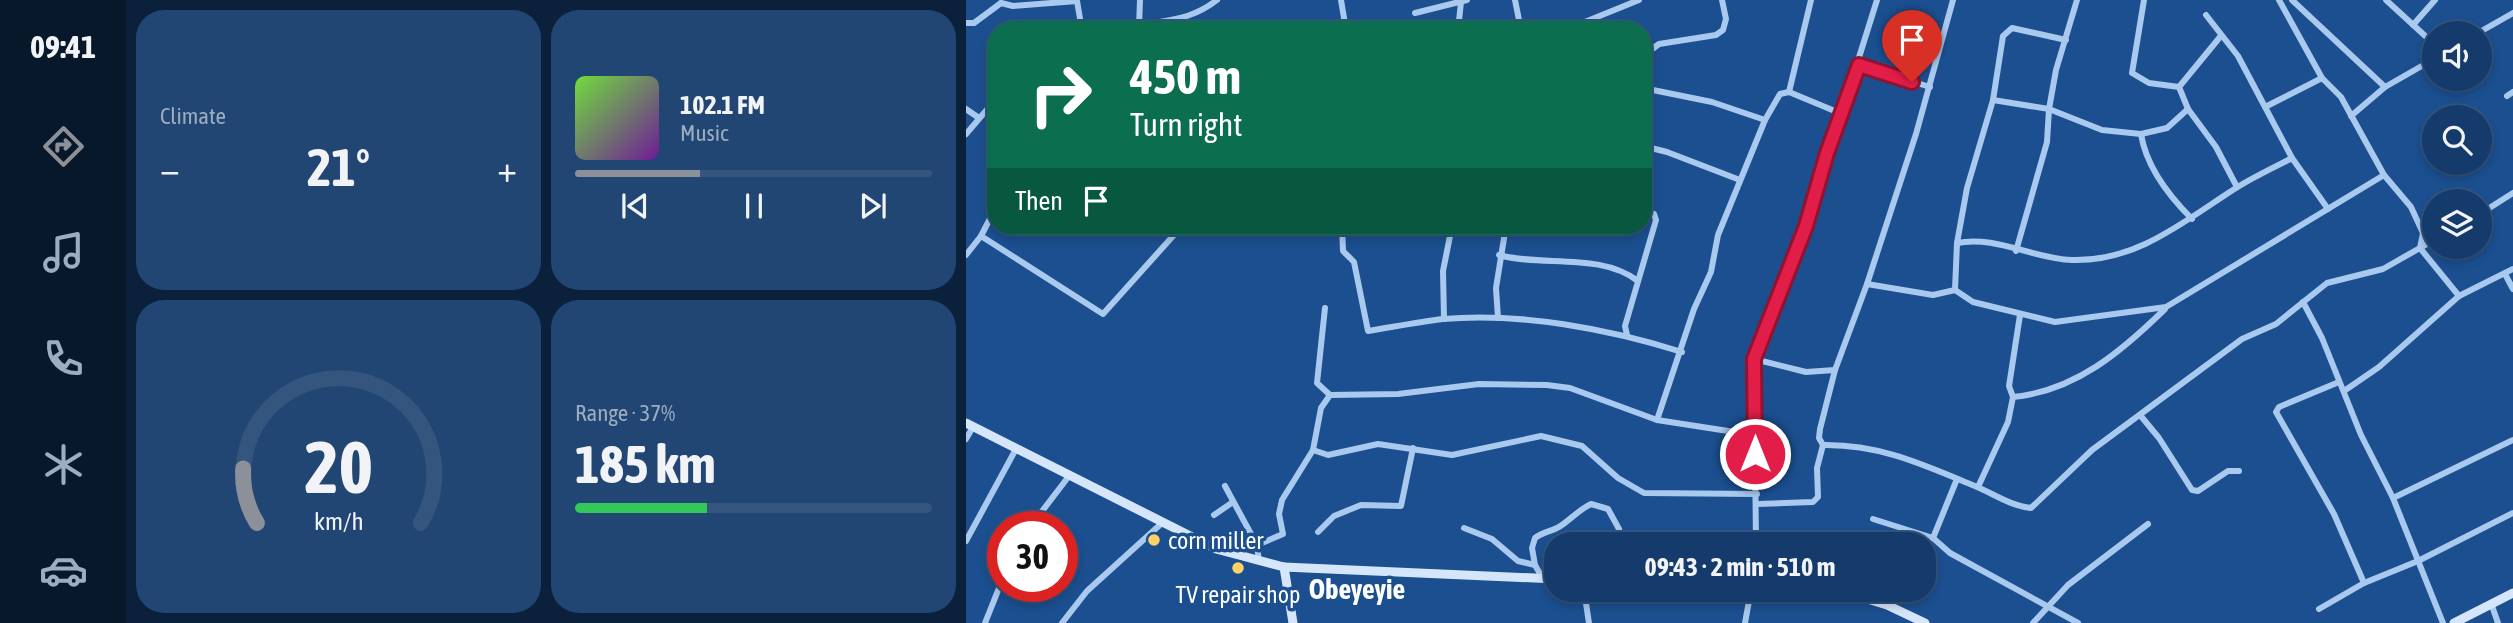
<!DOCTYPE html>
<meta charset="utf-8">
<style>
body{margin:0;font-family:"Asap Condensed",sans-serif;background:#214673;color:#f1f3f6;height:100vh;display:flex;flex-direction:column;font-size:26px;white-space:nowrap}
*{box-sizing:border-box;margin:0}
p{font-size:23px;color:#9dadc1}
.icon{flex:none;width:38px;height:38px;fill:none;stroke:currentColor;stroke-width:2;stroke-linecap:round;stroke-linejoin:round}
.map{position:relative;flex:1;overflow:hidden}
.details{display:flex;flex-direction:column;gap:10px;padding:10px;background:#0b203b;width:840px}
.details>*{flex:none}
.banner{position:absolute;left:21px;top:21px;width:665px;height:214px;border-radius:28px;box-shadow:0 4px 10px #0003,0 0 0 2px #33557e;background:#0b6e4f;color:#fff;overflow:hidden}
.fabs{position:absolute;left:1456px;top:21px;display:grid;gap:14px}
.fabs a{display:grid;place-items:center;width:70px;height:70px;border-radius:50%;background:#143b6b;box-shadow:0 4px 10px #0003,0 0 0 2px #33557e;font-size:35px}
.speed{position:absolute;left:21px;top:511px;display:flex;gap:14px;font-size:35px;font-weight:700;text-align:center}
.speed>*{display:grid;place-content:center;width:91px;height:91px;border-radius:50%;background:#143b6b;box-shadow:0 4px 10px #0003,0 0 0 2px #33557e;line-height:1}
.speed .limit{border:10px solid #d22;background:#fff;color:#111}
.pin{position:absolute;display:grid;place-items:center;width:60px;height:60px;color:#fff;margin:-72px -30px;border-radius:50% 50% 50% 0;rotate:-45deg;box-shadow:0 0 7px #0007}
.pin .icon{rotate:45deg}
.me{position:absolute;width:77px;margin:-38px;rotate:0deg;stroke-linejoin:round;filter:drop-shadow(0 0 5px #0008)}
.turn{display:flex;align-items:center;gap:24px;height:147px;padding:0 28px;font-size:32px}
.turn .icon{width:91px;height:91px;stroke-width:2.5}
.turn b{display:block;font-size:49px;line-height:60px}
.then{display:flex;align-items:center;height:66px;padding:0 28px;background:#0003;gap:14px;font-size:26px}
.big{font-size:52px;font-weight:700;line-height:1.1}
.details .widget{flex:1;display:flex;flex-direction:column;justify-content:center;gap:10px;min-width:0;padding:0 24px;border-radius:28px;background:#214673}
.details .dial{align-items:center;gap:0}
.dial svg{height:182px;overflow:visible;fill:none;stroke:#33557e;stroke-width:7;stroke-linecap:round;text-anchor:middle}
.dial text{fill:#f1f3f6;stroke:none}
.song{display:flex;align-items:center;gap:21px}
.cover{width:84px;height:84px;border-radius:10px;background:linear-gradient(135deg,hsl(100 70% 55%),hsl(280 70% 35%))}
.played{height:7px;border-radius:4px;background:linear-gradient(90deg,#8c9099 35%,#33557e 35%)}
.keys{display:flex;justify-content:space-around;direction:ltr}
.heat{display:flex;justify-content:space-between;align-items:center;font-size:38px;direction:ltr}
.charge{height:10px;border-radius:5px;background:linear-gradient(90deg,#34c759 37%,#33557e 0)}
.details .tiles{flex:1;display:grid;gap:10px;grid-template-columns:repeat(2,1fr)}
.trip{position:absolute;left:578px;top:532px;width:392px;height:70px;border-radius:28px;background:#143b6b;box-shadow:0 4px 10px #0003,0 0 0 2px #33557e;font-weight:700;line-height:70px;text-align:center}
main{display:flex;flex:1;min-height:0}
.dock{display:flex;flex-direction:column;width:126px;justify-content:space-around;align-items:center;background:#08182b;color:#9dadc1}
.dock .icon{width:49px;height:49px}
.dock .on{color:#8c9099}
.dock b{font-size:32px;color:#f1f3f6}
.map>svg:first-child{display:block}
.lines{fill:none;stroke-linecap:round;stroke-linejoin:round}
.street{stroke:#a9c9ee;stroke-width:6}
.secondary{stroke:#d6e6fa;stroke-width:9}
.route-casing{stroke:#92132f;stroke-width:18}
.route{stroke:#e11d48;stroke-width:12}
.poi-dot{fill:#ffd166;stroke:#1b4f8f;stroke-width:2.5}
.labels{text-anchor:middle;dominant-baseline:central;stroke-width:7;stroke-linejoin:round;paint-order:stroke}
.poi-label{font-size:24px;fill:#fff;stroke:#1b4f8f;text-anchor:start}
.quarter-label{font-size:28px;font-weight:bold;fill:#fff;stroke:#1b4f8f}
</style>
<main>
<nav class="dock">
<b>09:41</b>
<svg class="icon on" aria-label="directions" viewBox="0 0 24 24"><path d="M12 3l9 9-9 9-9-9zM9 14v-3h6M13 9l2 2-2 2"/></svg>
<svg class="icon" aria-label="music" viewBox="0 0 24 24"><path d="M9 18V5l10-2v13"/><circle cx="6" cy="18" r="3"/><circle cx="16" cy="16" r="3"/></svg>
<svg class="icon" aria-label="phone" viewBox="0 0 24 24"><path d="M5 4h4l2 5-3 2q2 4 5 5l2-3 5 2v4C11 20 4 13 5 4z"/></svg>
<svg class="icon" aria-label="climate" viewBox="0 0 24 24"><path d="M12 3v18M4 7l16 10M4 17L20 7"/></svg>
<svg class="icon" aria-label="car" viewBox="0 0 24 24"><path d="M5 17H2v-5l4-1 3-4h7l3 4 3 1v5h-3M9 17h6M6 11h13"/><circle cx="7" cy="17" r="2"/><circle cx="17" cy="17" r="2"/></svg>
</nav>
<section class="details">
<div class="tiles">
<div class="widget"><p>Climate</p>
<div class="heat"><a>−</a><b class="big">21°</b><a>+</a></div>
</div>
<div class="widget">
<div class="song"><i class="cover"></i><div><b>102.1 FM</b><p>Music</p></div></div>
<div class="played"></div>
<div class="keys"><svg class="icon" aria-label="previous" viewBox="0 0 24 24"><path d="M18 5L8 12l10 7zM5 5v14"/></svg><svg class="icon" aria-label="pause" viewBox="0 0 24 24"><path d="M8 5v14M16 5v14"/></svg><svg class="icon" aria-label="next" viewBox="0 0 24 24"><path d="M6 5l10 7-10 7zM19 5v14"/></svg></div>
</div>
<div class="widget dial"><svg viewBox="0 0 100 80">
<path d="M14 69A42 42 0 1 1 86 69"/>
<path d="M14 69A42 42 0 0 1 8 45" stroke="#8c9099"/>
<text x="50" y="56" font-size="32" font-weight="700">20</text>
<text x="50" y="72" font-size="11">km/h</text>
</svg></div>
<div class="widget"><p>Range · 37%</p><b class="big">185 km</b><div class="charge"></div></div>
</div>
</section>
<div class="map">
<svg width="1547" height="623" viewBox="0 0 1547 623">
<rect width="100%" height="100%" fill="#1b4f8f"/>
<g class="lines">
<g class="street">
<polyline points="375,0 380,30"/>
<polyline points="549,0 555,30"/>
<polyline points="845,0 823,92 876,114"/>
<polyline points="1178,0 1166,73 1183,83 1213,87"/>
<polyline points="1313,0 1356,78 1375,97 1418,175 1445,207 1457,233 1454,248 1493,296"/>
<polyline points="1326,0 1419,87"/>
<polyline points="1420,0 1468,44"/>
<polyline points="35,3 47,6 111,1 116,30"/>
<polyline points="449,13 501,0"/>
<polyline points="1240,15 1272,56 1326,158 1362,209"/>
<polyline points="0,23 8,23 35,3"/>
<polyline points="1447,25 1469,0"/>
<polyline points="173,27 174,0"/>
<path d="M159,30C192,18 219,25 251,0"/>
<polyline points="492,30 495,2"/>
<polyline points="599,30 673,0"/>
<polyline points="1512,33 1547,13"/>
<polyline points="1254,37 1213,87 1222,109 1250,147 1271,187"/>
<polyline points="677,56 693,44 750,35 757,30 760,19 756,0"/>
<polyline points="893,65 964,87"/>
<polyline points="677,88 746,102 799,120"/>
<polyline points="1541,96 1547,92"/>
<polyline points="1027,100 1083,109 1136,130 1175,134 1201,128 1222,109"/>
<polyline points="1299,107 1356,78"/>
<polyline points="0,109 13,118"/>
<polyline points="1385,116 1419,87 1468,59"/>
<polyline points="0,134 30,99"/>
<path d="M1175,134C1180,166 1203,196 1226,219"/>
<polyline points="677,146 701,152 774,180"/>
<polyline points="1514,214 1547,193"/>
<path d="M376,226L377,251L388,262L402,331C427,327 452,322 477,319C553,312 643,329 716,352"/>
<polyline points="15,236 137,314 216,226"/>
<path d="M991,243C1029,235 1068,259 1106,260C1171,262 1218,221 1270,188C1287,177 1307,168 1326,158"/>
<polyline points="1050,251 1081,142 1083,109 1090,70 1111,0"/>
<polyline points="0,255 15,236 30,207"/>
<path d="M533,255C576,267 634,252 672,281"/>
<polyline points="1539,274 1547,289"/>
<polyline points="901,284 967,295 989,290 1007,302 1089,322 1200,307 1418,175"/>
<polyline points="989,290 991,243 1001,188 1027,100 1037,36 1046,28 1100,40"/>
<polyline points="1337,302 1356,338 1395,435 1427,498 1477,623"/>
<polyline points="532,318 530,288 540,226"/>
<polyline points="478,319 477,271 486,226"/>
<polyline points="661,335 659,326 690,220 688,214 677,211"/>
<polyline points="788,359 840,372 869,370 901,284 950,134 987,0"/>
<polyline points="1373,382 1313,407 1310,412 1368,514 1398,583"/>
<polyline points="1378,391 1413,367 1493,296 1547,269"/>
<polyline points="364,395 432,394 513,384 581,385 604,388 691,420 788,435"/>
<path d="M1047,397C1109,391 1155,352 1199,309"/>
<polyline points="1174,415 1193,438 1226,490 1232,491 1262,471 1273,471"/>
<polyline points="691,420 728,309 745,272 752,235 799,120 814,94 823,92"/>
<polyline points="0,439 7,427"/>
<path d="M857,445C914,444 958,465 1009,486C1028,494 1045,506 1065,508L1126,450L1276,339L1310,324L1361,283L1417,269L1468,240"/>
<polyline points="347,450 362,455 412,444 486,455 575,436 616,446 652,478 678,493 791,494"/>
<polyline points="259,486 291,545 293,562"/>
<polyline points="1012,487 1042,422 1047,397 1043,386 1054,315"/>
<polyline points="1427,498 1547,440"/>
<polyline points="792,504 847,502 852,497 851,468 857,445 853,438 854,429 869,370"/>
<polyline points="248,515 267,502"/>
<polyline points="907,519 967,538 984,553 1112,623"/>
<polyline points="64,527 103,476"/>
<polyline points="498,528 526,539 552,561 569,565 577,579"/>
<polyline points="352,532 368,516 395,505 435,506 447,448"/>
<polyline points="967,538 991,479"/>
<polyline points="0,541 50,449"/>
<polyline points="790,544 788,359 840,226 911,0"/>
<polyline points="291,545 317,534 313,514 316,500 347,450 355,408 364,395 351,383 359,308"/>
<path d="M569,565L566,548L569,538C577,532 583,532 591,528C600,524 612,510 625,504L642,509L653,529"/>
<polyline points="618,590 623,623"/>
<polyline points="1525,603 1532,623"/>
<polyline points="1353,609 1398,583 1452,561 1547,513"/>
<polyline points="19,623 37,578"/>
<polyline points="96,623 121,591 196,523"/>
<polyline points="779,623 785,590"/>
<polyline points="1067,623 1102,585 1182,524"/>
</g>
<g class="secondary">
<polyline points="0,423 250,549 318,567 590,579"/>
<polyline points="318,567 327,623"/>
<polyline points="872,590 921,605 959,623"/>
<polyline points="1488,623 1547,593"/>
</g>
</g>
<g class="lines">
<defs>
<polyline id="route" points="789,454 788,359 840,226 861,153 893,65 946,82"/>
</defs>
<use href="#route" class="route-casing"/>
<use href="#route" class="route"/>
</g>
<g class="poi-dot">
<circle cx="188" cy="540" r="7"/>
<circle cx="272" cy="568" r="7"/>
</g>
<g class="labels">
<g class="poi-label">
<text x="202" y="540">corn miller</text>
<text x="272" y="594" text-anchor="middle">TV repair shop</text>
</g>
<g class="quarter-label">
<text x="391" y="589">Obeyeyie</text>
</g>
</g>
</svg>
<div class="fabs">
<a><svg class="icon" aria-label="sound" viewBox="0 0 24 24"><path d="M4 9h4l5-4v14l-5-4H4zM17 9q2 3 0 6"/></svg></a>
<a><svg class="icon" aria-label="search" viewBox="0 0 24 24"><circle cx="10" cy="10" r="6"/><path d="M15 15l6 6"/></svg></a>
<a><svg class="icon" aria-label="layers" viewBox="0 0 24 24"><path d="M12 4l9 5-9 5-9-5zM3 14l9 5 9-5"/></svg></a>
</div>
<div class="speed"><div class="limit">30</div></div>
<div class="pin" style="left:946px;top:82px;background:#d93025"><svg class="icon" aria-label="arrive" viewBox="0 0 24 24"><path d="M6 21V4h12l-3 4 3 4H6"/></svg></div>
<svg class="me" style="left:789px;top:454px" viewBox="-20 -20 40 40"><circle r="17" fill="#e11d48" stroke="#fff" stroke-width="3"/><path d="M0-11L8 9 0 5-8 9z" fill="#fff"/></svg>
<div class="trip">09:43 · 2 min · 510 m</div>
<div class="banner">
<div class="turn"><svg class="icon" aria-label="right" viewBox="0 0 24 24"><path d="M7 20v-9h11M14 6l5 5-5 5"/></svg><div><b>450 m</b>Turn right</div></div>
<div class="then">Then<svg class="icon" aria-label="arrive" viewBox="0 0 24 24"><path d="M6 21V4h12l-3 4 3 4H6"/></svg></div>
</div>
</div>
</main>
